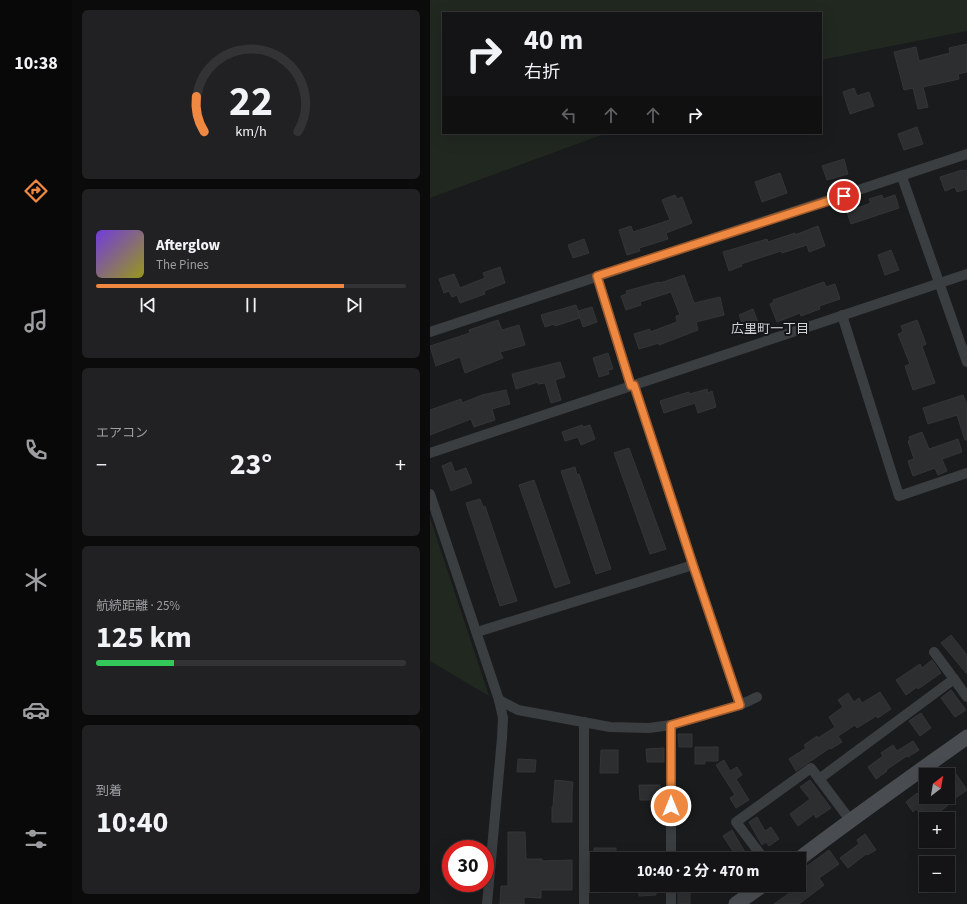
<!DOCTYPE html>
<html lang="ja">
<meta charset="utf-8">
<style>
body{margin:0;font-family:"Source Sans 3","Noto Sans JP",sans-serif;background:#212123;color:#f1f3f6;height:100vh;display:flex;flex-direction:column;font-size:15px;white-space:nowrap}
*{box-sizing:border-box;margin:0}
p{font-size:13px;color:#9d9ea1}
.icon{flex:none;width:22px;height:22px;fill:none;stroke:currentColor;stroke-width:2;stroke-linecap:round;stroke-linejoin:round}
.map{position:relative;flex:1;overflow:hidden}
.drawer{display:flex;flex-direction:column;gap:10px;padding:10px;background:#0b0b0c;width:358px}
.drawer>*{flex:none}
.banner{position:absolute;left:12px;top:12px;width:380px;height:122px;border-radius:0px;box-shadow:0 4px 16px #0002,0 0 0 1px #333335;background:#141416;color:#f1f3f6;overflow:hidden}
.needle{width:26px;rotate:31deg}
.tools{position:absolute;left:489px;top:768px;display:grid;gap:8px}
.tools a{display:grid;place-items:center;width:36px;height:36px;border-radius:0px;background:#141416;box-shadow:0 4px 16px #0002,0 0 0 1px #333335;font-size:20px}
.speed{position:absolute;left:12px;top:840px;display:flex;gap:8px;font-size:20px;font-weight:700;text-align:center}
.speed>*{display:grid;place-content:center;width:52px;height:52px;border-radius:50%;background:#141416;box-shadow:0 4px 16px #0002,0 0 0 1px #333335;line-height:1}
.speed .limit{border:6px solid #d22;background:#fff;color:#111}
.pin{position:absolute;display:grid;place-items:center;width:34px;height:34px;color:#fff;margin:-17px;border:2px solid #fff;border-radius:50%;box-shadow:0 1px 4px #0007}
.me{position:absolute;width:44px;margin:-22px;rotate:0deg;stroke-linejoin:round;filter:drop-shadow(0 0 3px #0008)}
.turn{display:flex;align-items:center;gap:14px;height:84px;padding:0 16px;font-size:18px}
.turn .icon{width:52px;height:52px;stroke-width:2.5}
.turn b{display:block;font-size:28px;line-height:34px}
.lanes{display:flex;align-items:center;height:38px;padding:0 16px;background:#0003;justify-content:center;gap:20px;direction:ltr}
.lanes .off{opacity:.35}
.big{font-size:30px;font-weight:700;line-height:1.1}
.drawer .card{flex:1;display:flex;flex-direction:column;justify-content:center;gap:6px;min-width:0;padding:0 14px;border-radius:6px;background:#212123}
.drawer .dial{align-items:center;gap:0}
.dial svg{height:104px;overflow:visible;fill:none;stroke:#333335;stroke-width:7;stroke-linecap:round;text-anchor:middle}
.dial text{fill:#f1f3f6;stroke:none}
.song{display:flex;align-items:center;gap:12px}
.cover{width:48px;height:48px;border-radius:6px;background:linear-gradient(135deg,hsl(260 70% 55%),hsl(60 70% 35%))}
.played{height:4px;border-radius:2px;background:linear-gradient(90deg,#ef8840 80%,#333335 80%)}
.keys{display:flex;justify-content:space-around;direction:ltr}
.heat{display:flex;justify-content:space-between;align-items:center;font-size:22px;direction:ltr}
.charge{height:6px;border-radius:3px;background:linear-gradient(90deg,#34c759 25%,#333335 0)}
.trip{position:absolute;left:160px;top:852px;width:216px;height:40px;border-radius:0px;background:#141416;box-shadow:0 4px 16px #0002,0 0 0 1px #333335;font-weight:700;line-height:40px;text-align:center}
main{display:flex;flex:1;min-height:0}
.tabs{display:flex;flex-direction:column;width:72px;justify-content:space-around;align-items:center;background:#080809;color:#9d9ea1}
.tabs .icon{width:28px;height:28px}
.tabs .on{color:#ef8840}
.tabs b{font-size:18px;color:#f1f3f6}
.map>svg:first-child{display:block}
.green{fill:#212820}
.building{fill:#2d2e30;stroke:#343538}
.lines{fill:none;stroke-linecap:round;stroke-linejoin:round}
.street{stroke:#3b3e41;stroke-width:10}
.secondary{stroke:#494d51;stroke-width:15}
.route-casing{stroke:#9b582a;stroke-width:10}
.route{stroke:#ef8840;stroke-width:7}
.labels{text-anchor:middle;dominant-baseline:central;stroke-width:4;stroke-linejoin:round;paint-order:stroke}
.neighbourhood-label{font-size:13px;fill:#ced3d8;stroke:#151618}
</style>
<main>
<nav class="tabs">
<b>10:38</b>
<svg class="icon on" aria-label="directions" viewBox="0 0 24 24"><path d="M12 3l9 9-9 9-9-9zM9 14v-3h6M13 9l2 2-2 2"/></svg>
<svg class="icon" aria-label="music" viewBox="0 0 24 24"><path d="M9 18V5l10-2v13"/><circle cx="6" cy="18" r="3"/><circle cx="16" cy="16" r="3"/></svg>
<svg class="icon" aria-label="phone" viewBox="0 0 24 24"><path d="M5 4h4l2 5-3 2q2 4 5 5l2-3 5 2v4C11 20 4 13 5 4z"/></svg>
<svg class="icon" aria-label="climate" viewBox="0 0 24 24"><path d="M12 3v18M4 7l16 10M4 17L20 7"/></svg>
<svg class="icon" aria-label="car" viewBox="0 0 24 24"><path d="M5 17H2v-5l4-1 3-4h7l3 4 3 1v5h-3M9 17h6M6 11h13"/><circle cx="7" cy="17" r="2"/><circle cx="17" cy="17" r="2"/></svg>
<svg class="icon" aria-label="filters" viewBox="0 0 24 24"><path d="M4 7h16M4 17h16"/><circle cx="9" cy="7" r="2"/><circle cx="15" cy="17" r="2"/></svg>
</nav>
<section class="drawer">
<div class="card dial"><svg viewBox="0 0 100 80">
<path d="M14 69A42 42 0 1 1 86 69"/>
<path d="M14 69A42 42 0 0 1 8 42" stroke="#ef8840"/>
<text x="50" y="56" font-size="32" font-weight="700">22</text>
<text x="50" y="72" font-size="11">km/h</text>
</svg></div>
<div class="card">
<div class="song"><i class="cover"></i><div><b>Afterglow</b><p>The Pines</p></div></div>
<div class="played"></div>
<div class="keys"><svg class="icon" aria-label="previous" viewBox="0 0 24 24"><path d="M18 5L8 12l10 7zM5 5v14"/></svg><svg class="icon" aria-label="pause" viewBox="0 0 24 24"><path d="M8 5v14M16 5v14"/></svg><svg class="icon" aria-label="next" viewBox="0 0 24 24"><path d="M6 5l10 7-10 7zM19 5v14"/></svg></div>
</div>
<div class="card"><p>エアコン</p>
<div class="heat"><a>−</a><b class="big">23°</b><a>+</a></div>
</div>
<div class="card"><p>航続距離 · 25%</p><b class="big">125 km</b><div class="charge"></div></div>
<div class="card"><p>到着</p><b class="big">10:40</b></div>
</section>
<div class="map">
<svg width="537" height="904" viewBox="0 0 537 904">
<rect width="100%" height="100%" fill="#1a1b1d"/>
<g class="green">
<polygon points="0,0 537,0 537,31 391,60 391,13 13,13 13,133 177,133 0,198"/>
<polygon points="0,518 59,696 0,661"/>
</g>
<g class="building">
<polygon points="537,44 537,72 528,74 529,79 493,87 498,107 488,109 483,88 474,90 464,52 486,47 489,61 520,53 519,48"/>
<polygon points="424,88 427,96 439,92 444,106 420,114 413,92"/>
<polygon points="487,127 493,144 474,150 468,134"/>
<polygon points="414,159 418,174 397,180 392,166"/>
<polygon points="532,170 532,171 537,170 537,189 527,192 525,187 515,191 510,177"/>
<polygon points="350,173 357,193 332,202 325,182"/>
<polygon points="245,195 247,199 252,197 262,223 236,233 238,239 209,248 210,251 197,255 189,230 201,226 203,232 240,220 232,200"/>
<polygon points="452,195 453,199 465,195 469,208 421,224 417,212 441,203 439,199"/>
<polygon points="388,226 395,246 379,252 377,245 352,253 351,251 311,264 312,266 299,271 293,252 337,239 338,242 365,233 365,235"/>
<polygon points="154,239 159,253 143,258 138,245"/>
<polygon points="461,250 469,270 455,275 448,255"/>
<polygon points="70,267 75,283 54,291 55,294 30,303 27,295 22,297 19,291 14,293 9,279 24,274 30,288 55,278 53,273"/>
<polygon points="254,275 264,303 290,297 294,315 266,322 268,330 229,345 229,343 209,349 204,334 220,329 220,332 247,322 246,316 250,315 241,292 210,302 211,305 196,310 191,296 197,294 196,291 229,282 230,283"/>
<polygon points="394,282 396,287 405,284 410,299 389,306 390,309 371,316 370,313 347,322 340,304 344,302 343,300"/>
<polygon points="146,305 150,318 125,326 124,324 115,327 111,315"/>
<polygon points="162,307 167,322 153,327 148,311"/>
<polygon points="323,309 329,325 315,330 309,315"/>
<polygon points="68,320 72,330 89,325 95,345 70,352 73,358 35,373 30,357 6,366 0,346 40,333 39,330"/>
<polygon points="487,320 496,344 492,346 505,383 483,390 475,366 480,364 468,334 473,332 471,326"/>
<polygon points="178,353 183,369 178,370 179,374 169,377 163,358"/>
<polygon points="130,362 135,377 125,380 131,400 121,403 115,383 108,384 108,382 86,389 82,374"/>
<polygon points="277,389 278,393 282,391 286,407 268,413 265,403 234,413 230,401 259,392 260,394"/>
<polygon points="76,390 80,404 62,409 65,420 44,427 41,419 0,435 0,410 31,399 32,403 52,395"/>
<polygon points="533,395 537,405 537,440 535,440 527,415 498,424 493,408"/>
<polygon points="152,425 153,427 160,425 165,439 151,445 148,437 135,441 132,432"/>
<polygon points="492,432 499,449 528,439 532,452 512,459 517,471 508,475 505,468 483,476 478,461 484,459 478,441 480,440 479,437"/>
<polygon points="199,448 236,549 220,554 184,453"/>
<polygon points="21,462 25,472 36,468 42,483 21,491 12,466"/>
<polygon points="145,467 147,475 149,474 181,569 166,574 131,471"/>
<polygon points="104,480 140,583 125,588 89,485"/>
<polygon points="50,499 53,507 55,506 87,601 70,606 36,503"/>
<polygon points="521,635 537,655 537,674 511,643"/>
<polygon points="502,660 511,673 488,689 487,687 476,695 466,680 490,664 492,668"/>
<polygon points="521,690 536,710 525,717 511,698"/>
<polygon points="450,692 461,709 448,718 446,716 427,728 425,725 408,736 412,742 401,749 400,748 366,771 359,759 376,748 374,745 387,736 388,738 405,727 399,717 413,707 408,700 418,693 424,702 429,698 432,703"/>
<polygon points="491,713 501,728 490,736 479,721"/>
<polygon points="248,734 262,734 262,747 249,747"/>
<polygon points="483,741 489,750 478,757 477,756 456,770 457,771 446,779 438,767 453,756 451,753 463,745 467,751"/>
<polygon points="265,747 288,747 288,761 275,761 275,764 265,764"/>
<polygon points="234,748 234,762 217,762 216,749"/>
<polygon points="171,750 188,750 188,773 170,773"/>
<polygon points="88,759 106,760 105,772 87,772"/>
<polygon points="294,760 300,771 307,767 312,775 306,779 319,800 306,808 300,798 305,795 286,765"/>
<polygon points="526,774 537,790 521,801 522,802 507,814 511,819 495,819 486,809 483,812 476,802 487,793 491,797 518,797 518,779"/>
<polygon points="125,780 143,782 142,794 142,822 122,822 122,807 123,807"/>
<polygon points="380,780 401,808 386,818 384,814 368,826 360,814 380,799 370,787"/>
<polygon points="209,785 230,785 231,800 210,800"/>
<polygon points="327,817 335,831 341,827 349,839 339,846 336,842 332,845 319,822"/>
<polygon points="302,830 319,859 308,859 293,836"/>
<polygon points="78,832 95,832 96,859 112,859 112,861 142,860 142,890 111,890 111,898 94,897 94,904 70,904 71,886 78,886"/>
<polygon points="435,834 446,850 437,855 436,854 418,868 410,858 429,844 427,840"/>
<rect x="164" y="848" width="22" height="11"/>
<polygon points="399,850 409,864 389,878 394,885 369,904 344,904 369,886 369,872"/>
<polygon points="208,885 226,885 226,895 209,896"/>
<rect x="248" y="885" width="12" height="19"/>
</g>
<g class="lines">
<g class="street">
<polyline points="472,177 537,362"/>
<polyline points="167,276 201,386"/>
<polyline points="412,315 469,496 537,473"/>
<polyline points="0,332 537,154"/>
<polyline points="204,385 263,565 310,705"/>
<polyline points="0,453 537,274"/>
<polyline points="0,494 69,700 73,718 72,738 57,904"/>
<polyline points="47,632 263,565"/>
<polyline points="504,652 524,679"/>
<polyline points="69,700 88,710 180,727 219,728 241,725 310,705 327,697"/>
<polyline points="154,722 154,904"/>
<polyline points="389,779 524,679 537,697"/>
<polyline points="241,859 241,725"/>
<polyline points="334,859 306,822 381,768 420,820"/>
<polyline points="241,904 241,885"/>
</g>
<g class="secondary">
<path d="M369,859C424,817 481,777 537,737"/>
<polyline points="306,904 333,885"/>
</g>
</g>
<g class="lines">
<defs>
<polyline id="route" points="241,806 241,725 310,705 263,565 204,385 201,386 167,276 414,196"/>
</defs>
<use href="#route" class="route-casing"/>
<use href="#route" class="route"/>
</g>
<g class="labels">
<g class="neighbourhood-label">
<text x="340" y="329">広里町一丁目</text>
</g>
</g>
</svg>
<div class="tools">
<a><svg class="needle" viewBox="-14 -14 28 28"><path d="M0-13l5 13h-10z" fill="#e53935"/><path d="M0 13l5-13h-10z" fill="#9d9ea1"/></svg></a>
<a>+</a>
<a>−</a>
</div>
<div class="speed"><div class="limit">30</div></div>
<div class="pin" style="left:414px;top:196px;background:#d93025"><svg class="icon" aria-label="arrive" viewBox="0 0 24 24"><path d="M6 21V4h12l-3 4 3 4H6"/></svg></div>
<svg class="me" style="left:241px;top:806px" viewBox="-20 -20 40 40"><circle r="17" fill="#ef8840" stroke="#fff" stroke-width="3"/><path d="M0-11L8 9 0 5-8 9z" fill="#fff"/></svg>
<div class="trip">10:40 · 2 分 · 470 m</div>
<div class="banner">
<div class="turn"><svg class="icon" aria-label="right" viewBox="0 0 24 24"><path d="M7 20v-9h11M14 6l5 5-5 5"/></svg><div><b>40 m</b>右折</div></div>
<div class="lanes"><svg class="icon off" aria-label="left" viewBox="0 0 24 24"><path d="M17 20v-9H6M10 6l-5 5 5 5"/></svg><svg class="icon off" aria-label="ahead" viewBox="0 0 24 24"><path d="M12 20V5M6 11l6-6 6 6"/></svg><svg class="icon off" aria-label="ahead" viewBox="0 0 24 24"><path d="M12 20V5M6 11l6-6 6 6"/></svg><svg class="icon" aria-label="right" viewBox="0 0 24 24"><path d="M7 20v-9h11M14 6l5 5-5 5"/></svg></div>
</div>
</div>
</main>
